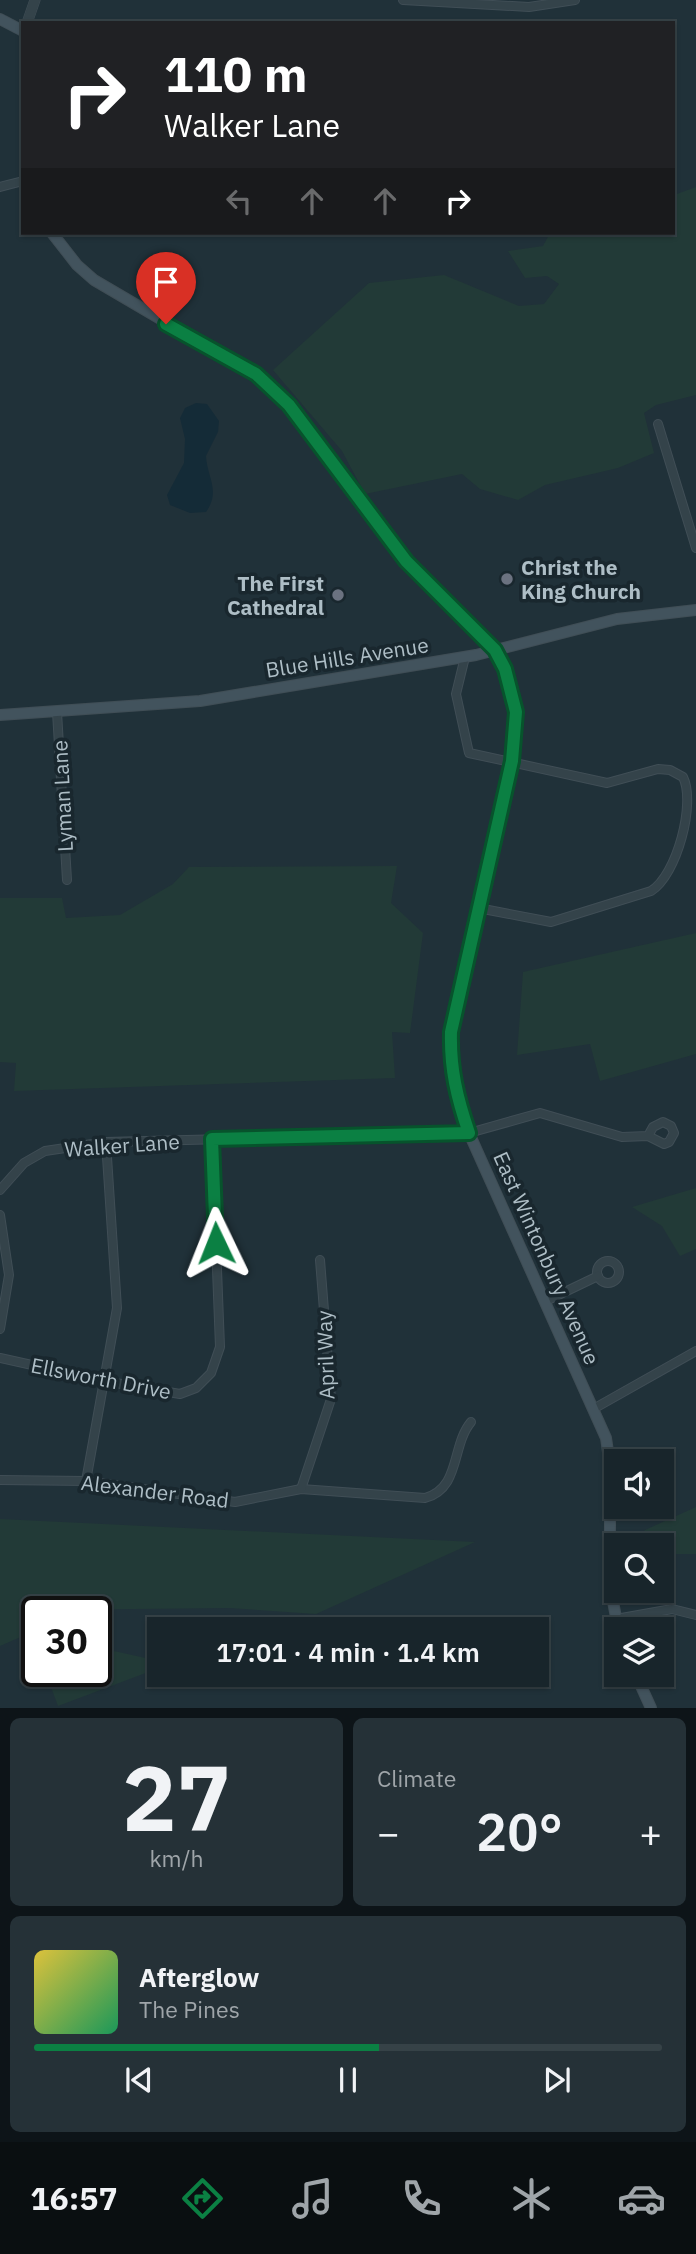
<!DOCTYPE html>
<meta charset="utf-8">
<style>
body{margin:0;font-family:"IBM Plex Sans",sans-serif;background:#253137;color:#f1f3f6;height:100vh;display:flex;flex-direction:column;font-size:26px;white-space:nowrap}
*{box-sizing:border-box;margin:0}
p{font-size:23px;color:#9fa5a9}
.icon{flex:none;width:38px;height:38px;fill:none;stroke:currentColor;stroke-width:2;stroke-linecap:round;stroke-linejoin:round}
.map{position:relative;height:1708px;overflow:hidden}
.sheet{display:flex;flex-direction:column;gap:10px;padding:10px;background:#0d1418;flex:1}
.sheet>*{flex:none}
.banner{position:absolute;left:21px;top:21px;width:654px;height:214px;border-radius:0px;box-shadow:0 2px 5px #0004,0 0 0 2px #364247;background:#202124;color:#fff;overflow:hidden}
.tools{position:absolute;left:604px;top:1449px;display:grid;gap:14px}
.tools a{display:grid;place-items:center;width:70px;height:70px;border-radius:0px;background:#18252b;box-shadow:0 2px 5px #0004,0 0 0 2px #364247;font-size:35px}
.speed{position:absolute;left:21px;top:1596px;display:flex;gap:14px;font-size:35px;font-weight:700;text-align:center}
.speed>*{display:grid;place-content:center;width:91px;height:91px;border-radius:50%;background:#18252b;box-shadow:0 2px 5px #0004,0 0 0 2px #364247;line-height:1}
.speed .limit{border:4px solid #111;border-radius:10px;background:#fff;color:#111}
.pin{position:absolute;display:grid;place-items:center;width:60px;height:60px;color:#fff;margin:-72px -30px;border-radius:50% 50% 50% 0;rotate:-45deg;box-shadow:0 0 7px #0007}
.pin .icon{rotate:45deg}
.me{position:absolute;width:77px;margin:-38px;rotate:358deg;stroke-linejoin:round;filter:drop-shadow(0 0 5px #0008)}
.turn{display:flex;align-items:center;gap:24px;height:147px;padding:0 28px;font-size:32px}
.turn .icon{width:91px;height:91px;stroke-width:2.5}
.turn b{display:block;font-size:49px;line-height:60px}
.lanes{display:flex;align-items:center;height:66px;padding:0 28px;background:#0003;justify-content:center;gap:35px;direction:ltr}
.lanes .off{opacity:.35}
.big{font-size:52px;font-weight:600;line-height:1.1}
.sheet .tile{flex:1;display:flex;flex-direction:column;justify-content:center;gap:10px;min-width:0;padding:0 24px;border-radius:10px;background:#253137}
.sheet .dial{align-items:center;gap:0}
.dial b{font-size:91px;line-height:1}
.song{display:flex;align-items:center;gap:21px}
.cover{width:84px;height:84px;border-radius:10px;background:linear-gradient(135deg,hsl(50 70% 55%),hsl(150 70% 35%))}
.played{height:7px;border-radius:4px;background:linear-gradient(90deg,#0b8043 55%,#364247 55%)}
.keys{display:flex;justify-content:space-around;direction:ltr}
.heat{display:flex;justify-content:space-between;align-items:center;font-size:38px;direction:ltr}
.sheet .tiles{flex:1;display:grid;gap:10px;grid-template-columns:1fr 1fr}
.tile:last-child{grid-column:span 2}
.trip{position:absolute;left:147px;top:1617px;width:402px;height:70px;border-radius:0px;background:#18252b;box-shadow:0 2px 5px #0004,0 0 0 2px #364247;font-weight:600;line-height:70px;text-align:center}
.tab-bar{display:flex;height:112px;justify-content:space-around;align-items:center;background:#0a0f11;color:#9fa5a9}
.tab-bar .icon{width:49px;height:49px}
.tab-bar .current{color:#0b8043}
.tab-bar b{font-size:32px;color:#f1f3f6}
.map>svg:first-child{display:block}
.green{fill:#223a37}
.water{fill:#142b37}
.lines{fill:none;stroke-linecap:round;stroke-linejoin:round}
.minor-casing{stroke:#404e56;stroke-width:10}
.tertiary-casing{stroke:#404e56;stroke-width:11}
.secondary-casing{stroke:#404e56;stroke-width:12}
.minor{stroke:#34434a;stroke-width:8}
.tertiary{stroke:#34434a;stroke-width:10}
.secondary{stroke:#42535d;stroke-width:10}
.route-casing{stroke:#07532c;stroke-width:18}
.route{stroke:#0b8043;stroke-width:12}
.worship-dot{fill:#6b7280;stroke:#19272e;stroke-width:2.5}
.labels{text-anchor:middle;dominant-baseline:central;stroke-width:7;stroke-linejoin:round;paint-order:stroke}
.poi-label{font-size:21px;font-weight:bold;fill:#aebec6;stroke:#19272e;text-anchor:start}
.street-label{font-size:21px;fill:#aebec6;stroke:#19272e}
</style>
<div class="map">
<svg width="696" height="1708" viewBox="0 0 696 1708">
<rect width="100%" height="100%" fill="#203139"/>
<g class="green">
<polygon points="696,187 696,395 656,405 644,413 654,453 618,468 545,485 518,500 480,489 462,474 365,494 342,451 273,370 369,283 444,275 519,306 544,304 559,284 547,276 525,278 508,251 543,246 550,233 674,233 674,195"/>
<polygon points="397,866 391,903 423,933 410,1033 392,1032 395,1078 14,1091 16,1063 0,1062 0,898 62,898 66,918 120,915 173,884 189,867"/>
<polygon points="696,933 696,1054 600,1081 590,1044 517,1055 523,972"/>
<polygon points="696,1188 696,1249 680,1256 662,1226 632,1207"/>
<polygon points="696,1507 696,1554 662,1554 662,1545 631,1545 645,1530"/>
<polygon points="0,1519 475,1542 316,1614 229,1608 43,1610 37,1612 37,1650 30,1633 0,1646"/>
<polygon points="96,1647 159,1661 159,1668 58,1706 45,1671 96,1671"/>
</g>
<path class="water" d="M196,403L207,404L219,421L218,432L206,456C207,477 221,491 206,512L190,513L170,505L167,495L184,463L185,439L180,418L185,408Z"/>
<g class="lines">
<defs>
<g id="minor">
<polyline points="403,0 529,7 575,0"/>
<polyline points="0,187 23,181"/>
<polyline points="658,424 696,548"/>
<path d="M465,657L456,694L469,753L607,783L658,769L670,770L683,777C696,803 677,875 651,891L551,922L478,908"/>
<polyline points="57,712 67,880"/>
<polyline points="0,1190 24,1163 45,1151 106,1142 469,1133 540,1113 622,1137 648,1136 664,1144 669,1142 674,1133 671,1126 663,1122 653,1127 648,1136"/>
<polyline points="0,1215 9,1275 0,1329"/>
<circle cx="608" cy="1272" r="11"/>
<polyline points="546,1301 598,1276"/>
<polyline points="0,1358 104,1381 180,1394 196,1388 211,1373 220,1347 212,1139"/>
<polyline points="595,1408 696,1351"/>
<path d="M0,1480L86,1481L235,1502L301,1489L425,1498C461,1488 451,1446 471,1422"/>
<polyline points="86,1481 117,1308 106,1142"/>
<polyline points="301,1489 331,1399 320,1260"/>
<polyline points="616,1619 672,1609 696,1615"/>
</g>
<polyline id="tertiary" points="27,23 35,0"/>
<g id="secondary">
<polyline points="0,19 23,31"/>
<path d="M52,233L77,265L94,280L256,375L289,405L406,561L495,650L505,669L516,712L511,761L451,1032C450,1069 457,1098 469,1133L606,1438C617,1502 601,1567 619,1629"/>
<polyline points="0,715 200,701 476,655 617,619 696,610"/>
<polyline points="636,1675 651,1708"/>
</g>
</defs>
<use href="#minor" class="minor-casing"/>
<use href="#tertiary" class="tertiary-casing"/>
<use href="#secondary" class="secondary-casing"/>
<use href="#minor" class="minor"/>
<use href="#tertiary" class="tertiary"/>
<use href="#secondary" class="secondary"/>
</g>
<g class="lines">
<defs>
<path id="route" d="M166,324L256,374L289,405L406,561L495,650L505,669L516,712L512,761L451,1032C450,1069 457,1098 469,1133L212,1139L216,1243"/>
</defs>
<use href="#route" class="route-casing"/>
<use href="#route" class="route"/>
</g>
<g class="worship-dot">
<circle cx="507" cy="579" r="7"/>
<circle cx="338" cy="595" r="7"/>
</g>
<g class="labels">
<g class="poi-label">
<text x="521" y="567">Christ the<tspan x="521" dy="24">King Church</tspan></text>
<text x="324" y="583" text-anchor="end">The First<tspan x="324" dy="24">Cathedral</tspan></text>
</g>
<g class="street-label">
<text transform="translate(347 657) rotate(-9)">Blue Hills Avenue</text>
<text transform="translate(62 796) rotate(-93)">Lyman Lane</text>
<text transform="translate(122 1145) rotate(-4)">Walker Lane</text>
<text transform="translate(547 1258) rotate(66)">East Wintonbury Avenue</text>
<text transform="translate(325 1355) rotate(-92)">April Way</text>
<text transform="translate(101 1378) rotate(11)">Ellsworth Drive</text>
<text transform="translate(155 1491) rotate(7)">Alexander Road</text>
</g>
</g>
</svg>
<div class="tools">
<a><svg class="icon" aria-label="sound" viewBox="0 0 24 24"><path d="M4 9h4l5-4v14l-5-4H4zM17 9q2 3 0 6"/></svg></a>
<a><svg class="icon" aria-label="search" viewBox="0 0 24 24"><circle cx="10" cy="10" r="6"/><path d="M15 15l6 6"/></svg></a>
<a><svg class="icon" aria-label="layers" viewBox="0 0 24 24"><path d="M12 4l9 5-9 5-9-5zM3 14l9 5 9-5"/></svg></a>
</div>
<div class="speed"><div class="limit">30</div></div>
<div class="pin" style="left:166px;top:324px;background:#d93025"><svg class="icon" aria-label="arrive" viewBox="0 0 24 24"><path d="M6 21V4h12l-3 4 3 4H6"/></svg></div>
<svg class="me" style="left:216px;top:1243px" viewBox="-20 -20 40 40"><path d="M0-17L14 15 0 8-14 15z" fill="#0b8043" stroke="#fff" stroke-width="4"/></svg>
<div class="trip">17:01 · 4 min · 1.4 km</div>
<div class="banner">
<div class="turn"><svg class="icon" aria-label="right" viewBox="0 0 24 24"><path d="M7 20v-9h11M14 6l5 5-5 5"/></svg><div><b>110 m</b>Walker Lane</div></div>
<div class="lanes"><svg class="icon off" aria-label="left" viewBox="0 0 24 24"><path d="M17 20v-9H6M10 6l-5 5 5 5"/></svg><svg class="icon off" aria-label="ahead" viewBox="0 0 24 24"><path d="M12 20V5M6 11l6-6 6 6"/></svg><svg class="icon off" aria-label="ahead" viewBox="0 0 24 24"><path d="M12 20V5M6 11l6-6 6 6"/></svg><svg class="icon" aria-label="right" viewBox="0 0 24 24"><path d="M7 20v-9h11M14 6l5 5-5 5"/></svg></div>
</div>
</div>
<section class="sheet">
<div class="tiles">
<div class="tile dial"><b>27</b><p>km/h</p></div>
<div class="tile"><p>Climate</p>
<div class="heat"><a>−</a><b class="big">20°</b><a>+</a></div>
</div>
<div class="tile">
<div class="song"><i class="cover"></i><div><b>Afterglow</b><p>The Pines</p></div></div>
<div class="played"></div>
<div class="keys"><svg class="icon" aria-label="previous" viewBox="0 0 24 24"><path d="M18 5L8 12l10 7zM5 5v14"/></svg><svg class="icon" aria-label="pause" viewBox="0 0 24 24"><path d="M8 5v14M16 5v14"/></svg><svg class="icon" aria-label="next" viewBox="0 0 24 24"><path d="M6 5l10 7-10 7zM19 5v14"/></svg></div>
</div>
</div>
</section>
<nav class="tab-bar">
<b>16:57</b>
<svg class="icon current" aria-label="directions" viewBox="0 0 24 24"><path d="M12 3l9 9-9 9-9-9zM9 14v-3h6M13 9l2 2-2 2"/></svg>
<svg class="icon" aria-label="music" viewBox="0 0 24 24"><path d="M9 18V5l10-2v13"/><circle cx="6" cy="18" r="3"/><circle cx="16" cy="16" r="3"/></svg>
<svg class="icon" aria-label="phone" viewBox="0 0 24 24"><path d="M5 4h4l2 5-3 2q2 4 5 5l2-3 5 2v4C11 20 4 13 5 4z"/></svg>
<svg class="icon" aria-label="climate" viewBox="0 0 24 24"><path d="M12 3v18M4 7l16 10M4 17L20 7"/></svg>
<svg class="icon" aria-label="car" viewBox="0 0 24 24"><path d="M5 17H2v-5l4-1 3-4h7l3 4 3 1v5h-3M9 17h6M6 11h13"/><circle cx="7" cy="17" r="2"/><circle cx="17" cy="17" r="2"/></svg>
</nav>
